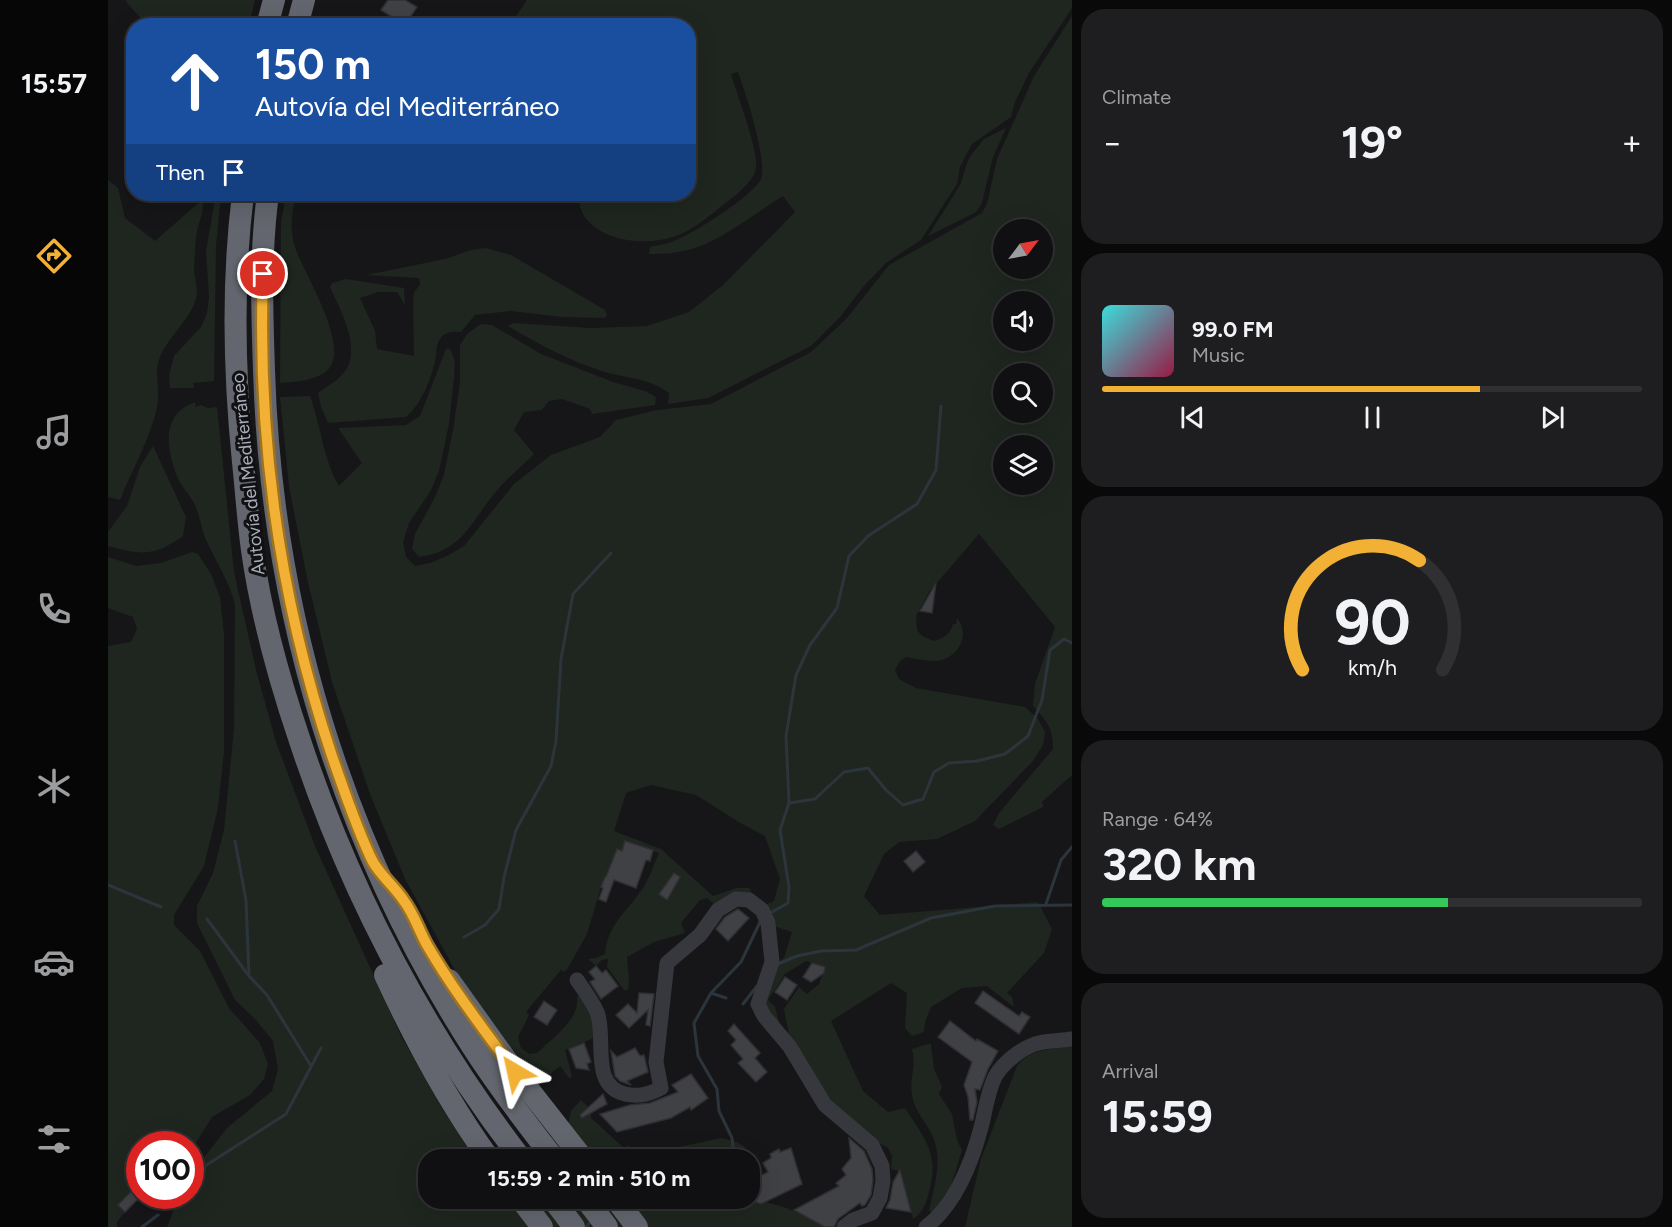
<!DOCTYPE html>
<meta charset="utf-8">
<style>
body{margin:0;font-family:Figtree,sans-serif;background:#1e1e20;color:#f1f3f6;height:100vh;display:flex;flex-direction:column;font-size:22px;white-space:nowrap}
*{box-sizing:border-box;margin:0}
p{font-size:20px;color:#9c9d9f}
.icon{flex:none;width:33px;height:33px;fill:none;stroke:currentColor;stroke-width:2;stroke-linecap:round;stroke-linejoin:round}
.map{position:relative;flex:1;overflow:hidden}
.drawer{display:flex;flex-direction:column;gap:9px;padding:9px;background:#09090a;width:600px}
.drawer>*{flex:none}
.top-card{position:absolute;left:18px;top:18px;width:570px;height:183px;border-radius:24px;box-shadow:0 6px 24px #0002,0 0 0 2px #303032;background:#1a4fa0;color:#fff;overflow:hidden}
.needle{width:39px;rotate:58deg}
.tools{position:absolute;left:885px;top:219px;display:grid;gap:12px}
.tools a{display:grid;place-items:center;width:60px;height:60px;border-radius:50%;background:#101012;box-shadow:0 6px 24px #0002,0 0 0 2px #303032;font-size:30px}
.speed{position:absolute;left:18px;top:1131px;display:flex;gap:12px;font-size:30px;font-weight:700;text-align:center}
.speed>*{display:grid;place-content:center;width:78px;height:78px;border-radius:50%;background:#101012;box-shadow:0 6px 24px #0002,0 0 0 2px #303032;line-height:1}
.speed .limit{border:9px solid #d22;background:#fff;color:#111}
.pin{position:absolute;display:grid;place-items:center;width:51px;height:51px;color:#fff;margin:-26px;border:3px solid #fff;border-radius:50%;box-shadow:0 2px 6px #0007}
.me{position:absolute;width:66px;margin:-33px;rotate:324deg;stroke-linejoin:round;filter:drop-shadow(0 0 4px #0008)}
.turn{display:flex;align-items:center;gap:21px;height:126px;padding:0 30px;font-size:27px}
.turn .icon{width:78px;height:78px;stroke-width:2.5}
.turn b{display:block;font-size:42px;line-height:51px}
.then{display:flex;align-items:center;height:57px;padding:0 30px;background:#0003;gap:12px;font-size:22px}
.big{font-size:45px;font-weight:700;line-height:1.1}
.drawer .tile{flex:1;display:flex;flex-direction:column;justify-content:center;gap:9px;min-width:0;padding:0 21px;border-radius:24px;background:#1e1e20}
.drawer .dial{align-items:center;gap:0}
.dial svg{height:156px;overflow:visible;fill:none;stroke:#303032;stroke-width:7;stroke-linecap:round;text-anchor:middle}
.dial text{fill:#f1f3f6;stroke:none}
.song{display:flex;align-items:center;gap:18px}
.cover{width:72px;height:72px;border-radius:9px;background:linear-gradient(135deg,hsl(180 70% 55%),hsl(340 70% 35%))}
.played{height:6px;border-radius:3px;background:linear-gradient(90deg,#f2b134 70%,#303032 70%)}
.keys{display:flex;justify-content:space-around;direction:ltr}
.heat{display:flex;justify-content:space-between;align-items:center;font-size:33px;direction:ltr}
.charge{height:9px;border-radius:4px;background:linear-gradient(90deg,#34c759 64%,#303032 0)}
.trip{position:absolute;left:310px;top:1149px;width:342px;height:60px;border-radius:24px;background:#101012;box-shadow:0 6px 24px #0002,0 0 0 2px #303032;font-weight:700;line-height:60px;text-align:center}
main{display:flex;flex:1;min-height:0}
.menu{display:flex;flex-direction:column;width:108px;justify-content:space-around;align-items:center;background:#060607;color:#9c9d9f}
.menu .icon{width:42px;height:42px}
.menu .on{color:#f2b134}
.menu b{font-size:27px;color:#f1f3f6}
.map>svg:first-child{display:block}
.green{fill:#1e261f;fill-rule:evenodd}
.lines{fill:none;stroke-linecap:round;stroke-linejoin:round}
.stream{stroke:#2c353c;stroke-width:3}
.building{fill:#404145;stroke:#303034;stroke-width:1.5}
.minor{stroke:#37383d;stroke-width:15}
.highway{stroke:#63666e;stroke-width:22}
.route-casing{stroke:#9d7322;stroke-width:15}
.route{stroke:#f2b134;stroke-width:10}
.labels{text-anchor:middle;dominant-baseline:central;stroke-width:6;stroke-linejoin:round;paint-order:stroke}
.street-label{font-size:18px;fill:#a8adb8;stroke:#111113}
</style>
<main>
<nav class="menu">
<b>15:57</b>
<svg class="icon on" aria-label="directions" viewBox="0 0 24 24"><path d="M12 3l9 9-9 9-9-9zM9 14v-3h6M13 9l2 2-2 2"/></svg>
<svg class="icon" aria-label="music" viewBox="0 0 24 24"><path d="M9 18V5l10-2v13"/><circle cx="6" cy="18" r="3"/><circle cx="16" cy="16" r="3"/></svg>
<svg class="icon" aria-label="phone" viewBox="0 0 24 24"><path d="M5 4h4l2 5-3 2q2 4 5 5l2-3 5 2v4C11 20 4 13 5 4z"/></svg>
<svg class="icon" aria-label="climate" viewBox="0 0 24 24"><path d="M12 3v18M4 7l16 10M4 17L20 7"/></svg>
<svg class="icon" aria-label="car" viewBox="0 0 24 24"><path d="M5 17H2v-5l4-1 3-4h7l3 4 3 1v5h-3M9 17h6M6 11h13"/><circle cx="7" cy="17" r="2"/><circle cx="17" cy="17" r="2"/></svg>
<svg class="icon" aria-label="filters" viewBox="0 0 24 24"><path d="M4 7h16M4 17h16"/><circle cx="9" cy="7" r="2"/><circle cx="15" cy="17" r="2"/></svg>
</nav>
<div class="map">
<svg width="964" height="1227" viewBox="0 0 964 1227">
<rect width="100%" height="100%" fill="#161618"/>
<g class="green">
<polygon points="18,0 147,0 141,25 40,26 19,3"/>
<path d="M419,0H964V8L921,73L907,102L903,117L864,144L852,167L849,184L813,240L778,263L756,286L732,317L703,346L600,398L560,404L561,393C544,380 526,379 505,374C469,365 432,345 400,326L405,323L483,328L539,326L581,312L615,285L687,212L675,196C649,212 615,239 587,248C572,253 556,254 541,254L542,247C550,245 560,244 568,240C586,233 645,196 653,179C660,162 637,91 630,72L623,74C629,94 650,149 648,167C647,181 629,194 619,202C603,214 585,231 565,237C538,246 494,242 476,216C472,209 471,201 471,194H580V26L411,25L405,21Z"/>
<path d="M964,16V775L934,802L935,807L891,829L885,825L891,813L945,749C945,727 939,722 925,706L927,684L947,627L871,534L821,592L808,616L809,630L814,636L826,641C835,638 842,635 845,624H848L849,618C863,635 850,659 828,661C818,661 808,659 798,657L792,661L787,670L791,679L808,688L917,707L930,719L937,732L935,745L925,761L867,821L829,839L791,842L776,854L756,896L772,915L930,902L944,929L936,953L899,993L904,997L906,1007L879,986L854,988L823,1007L817,1022L816,1032L804,1036L797,1028L799,993L783,983L723,1021L755,1091L780,1112L797,1108C819,1142 832,1155 820,1196C817,1206 814,1213 805,1219L793,1172L783,1169L784,1156L780,1148L769,1142L724,1102L683,1045L676,1009L691,987L699,994L711,984L717,967L698,961L677,974L660,1000L667,1007L674,1033L654,1002L670,962L676,958L684,932L666,926L657,905L666,901L672,879L657,836L634,824L588,795L543,785L518,793L506,831L553,849L605,896L629,888H641L646,896L608,906L599,898L592,900L573,923L577,933L546,942L519,957L521,982L520,990H516L499,967L500,959L494,960L488,966L480,959L488,958L497,954C500,924 516,915 532,892C541,881 545,866 551,853L517,841L514,851L509,849L498,877H496L479,934L460,968L456,972L453,970L418,1012L421,1015L410,1037L413,1048L421,1054L429,1053C444,1038 472,1020 469,997L473,995L483,1014L488,1037L457,1050L464,1076L461,1078L452,1066L430,1084L347,970L297,879L262,794L224,682L199,578L181,486L172,397L202,396C213,426 215,459 231,486L254,463L230,428L298,425L312,416L338,349H342L347,361L346,378L341,424L331,471L322,492L301,523L295,542L298,557L307,566L322,563L339,556L356,546L406,484L443,455L492,437L508,420L549,410L603,404L703,352L739,318L781,265L874,213L879,204L889,159L926,76ZM896,230H934V268H896ZM896,302H934V340H896ZM896,374H934V412H896ZM896,446H934V484H896Z"/>
<polygon points="898,128 885,157 874,203 868,212 820,236 852,185 861,158 876,139"/>
<path d="M0,180L10,188L17,218L47,241L94,200C97,212 91,220 89,231C87,242 87,256 86,267C86,277 91,290 88,299C83,318 58,340 52,357C45,374 53,390 49,407C42,440 24,469 12,500L0,497Z"/>
<polygon points="108,194 113,194 108,246 106,381 85,383 86,388 62,388 61,375 66,356 93,327 99,313 101,297 98,251"/>
<path d="M178,194H188C184,213 181,228 187,247C195,273 248,353 216,373C203,381 187,382 172,383L173,223Z"/>
<path d="M378,248L403,255L497,310L499,315L497,318L454,317L403,311L367,315L353,332C345,331 336,332 332,339C327,346 329,354 327,362C322,381 313,405 298,417L220,423L213,407L210,393C221,385 236,377 241,364C249,339 232,309 222,287L224,283L238,279L296,288L297,305L289,292H270L252,298L267,331L269,349L306,356L305,300L306,292L312,285L311,278L258,275L337,259L363,250Z"/>
<path d="M373,324L384,325L433,354L505,382L537,391L548,397L547,405L484,414L482,409L454,399L441,401L434,410L416,412L406,430L426,454C413,467 398,479 386,494C362,524 354,551 311,557L304,549L307,534L327,497L336,475L345,430L352,383V345L360,333Z"/>
<path d="M87,402L88,407L92,405L100,408L109,407L126,572L148,670L168,742L207,846L293,1036L335,1110L364,1155L371,1159L321,1160V1198H617L630,1201L632,1199C662,1199 691,1212 717,1227H59L71,1196H82L83,1177L91,1164L119,1128L164,1091L170,1069L165,1041L147,1019L127,1000L89,923V906L105,873L116,830L126,728L127,604C121,582 109,563 99,542C93,529 92,515 86,503C81,493 72,486 69,476C58,448 53,414 87,402Z"/>
<path d="M45,446L78,517L75,536C45,557 34,555 0,546V532L19,506L32,467Z"/>
<polygon points="84,552 90,554 103,574 112,597 116,634 116,752 110,808 96,866 66,915 66,925 92,951 121,1008 152,1043 160,1064 156,1079 142,1095 104,1117 83,1151 82,1144 32,1144 31,1182 10,1205 17,1212 9,1222 9,1227 0,1227 0,646 23,642 29,629 25,617 0,608 0,557 28,566 53,563"/>
<path d="M820,1044H823L826,1069L834,1087L831,1094L844,1114L849,1140L854,1150L843,1186L825,1212L821,1211C826,1187 835,1161 825,1137C819,1123 806,1110 804,1095C801,1079 809,1065 804,1049Z"/>
<path d="M964,1046V1227H857L873,1159L909,1066C921,1049 944,1049 964,1046Z"/>
<polygon points="473,1100 483,1110 483,1118 517,1149 521,1145 528,1159 411,1160 460,1125 463,1111"/>
<polygon points="613,1138 629,1142 637,1147 636,1159 552,1159 557,1150"/>
</g>
<g class="lines">
<g class="stream">
<polyline points="681,803 707,799 736,772 760,768 778,790 795,805 815,799 826,772 841,763 869,761 897,754 920,736 934,700 942,650 956,639 964,643"/>
<polyline points="127,841 138,900 141,976"/>
<polyline points="0,885 53,907"/>
<polyline points="938,904 953,860 964,847"/>
<polyline points="664,912 680,903 681,887 672,830 681,803 678,736 688,675 702,645 729,608 741,556 760,536 809,504 828,470 833,406"/>
<polyline points="99,919 141,976 159,995 203,1066"/>
<polyline points="356,937 377,925 391,909 396,877 408,830 443,766 448,741 453,659 465,594 503,553"/>
<polyline points="670,964 689,956 713,951 748,950 823,918 887,906 964,905"/>
<polyline points="603,993 618,998"/>
<polyline points="635,1004 649,986"/>
<polyline points="623,1160 626,1156 624,1138 611,1111 609,1089 590,1056 586,1023 603,993 633,962 652,922"/>
<polyline points="82,1185 97,1166 178,1114 213,1048"/>
<polyline points="71,1201 74,1196"/>
<polyline points="34,1227 50,1215"/>
<polyline points="478,1227 484,1220"/>
</g>
</g>
<g class="building">
<polygon points="280,0 297,0 309,7 297,25 273,10"/>
<polygon points="828,583 824,613 812,611"/>
<polygon points="517,841 545,850 542,861 538,860 528,888 506,880 498,902 491,899 495,888 493,887 497,877 498,877 509,849 514,851"/>
<polygon points="808,851 817,862 805,872 796,861"/>
<polygon points="566,873 572,877 559,900 551,894"/>
<polygon points="630,909 641,918 620,941 608,929 617,917"/>
<polygon points="704,963 717,967 716,973 703,982 695,977"/>
<polygon points="488,966 494,973 498,970 510,986 493,999 482,982 487,979 481,972"/>
<polygon points="677,977 689,985 679,1000 667,992"/>
<polygon points="875,991 911,1016 914,1012 922,1017 911,1034 867,1003"/>
<polygon points="531,993 546,994 542,1026 538,1025 540,1010 521,1028 508,1015 520,1004 529,1013"/>
<polygon points="436,1001 449,1010 439,1025 426,1017"/>
<polygon points="842,1021 868,1041 869,1039 890,1051 880,1069 872,1090 867,1089 869,1102 865,1120 862,1120 860,1097 856,1085 864,1062 830,1037"/>
<polygon points="626,1024 652,1053 647,1058 659,1072 648,1082 630,1063 635,1059 623,1045 628,1040 620,1031"/>
<polygon points="476,1043 483,1062 479,1064 481,1070 468,1068 461,1049"/>
<polygon points="527,1048 532,1056 536,1055 540,1072 519,1081 523,1085 512,1081 507,1076 503,1051 509,1057"/>
<polygon points="583,1074 600,1098 583,1110 582,1107 563,1118 509,1132 492,1114 522,1105 542,1103 570,1092 564,1085"/>
<polygon points="495,1094 499,1104 474,1118 472,1115"/>
<polygon points="741,1138 756,1151 764,1169 765,1180 763,1195 757,1205 754,1206 752,1203 730,1219 726,1227 717,1227 686,1210 731,1186 728,1183 738,1175 734,1169 743,1158"/>
<polygon points="683,1148 694,1184 653,1204 639,1199 650,1193 642,1181 660,1172 655,1163 663,1158 662,1154 671,1149 672,1152"/>
<polygon points="792,1170 803,1212 778,1208 782,1200 785,1182"/>
<polygon points="32,1182 32,1197 17,1212 10,1205"/>
</g>
<g class="lines">
<g class="minor">
<path d="M469,980C476,990 484,1001 489,1012C499,1038 481,1085 517,1094C529,1097 542,1094 553,1088L548,1062L559,963L592,935L610,910L628,899L641,900L654,910L660,923L664,962L650,1004L656,1016L682,1047L717,1105L764,1145L774,1166L775,1181L772,1198L764,1213L745,1220L736,1227"/>
<path d="M818,1227C848,1204 865,1159 874,1124C877,1110 881,1087 888,1075C896,1062 913,1049 927,1044C938,1040 952,1041 964,1039"/>
</g>
<g class="highway">
<polyline points="159,26 166,0"/>
<polyline points="189,26 196,0"/>
<path d="M135,194C124,282 126,373 135,462C138,491 140,521 144,550C153,614 171,679 192,741C242,892 316,1033 414,1160"/>
<path d="M160,194C152,252 154,312 156,370C163,611 234,843 364,1046C389,1085 418,1123 447,1160"/>
<path d="M277,975C307,1040 340,1102 382,1160"/>
<polyline points="341,980 407,1072 476,1160"/>
<polyline points="412,1198 434,1227"/>
<polyline points="444,1198 466,1227"/>
<polyline points="477,1198 499,1227"/>
<polyline points="507,1198 529,1227"/>
</g>
</g>
<g class="lines">
<defs>
<path id="route" d="M155,274C149,437 172,601 224,756C236,790 249,830 265,862C273,876 287,887 296,901C306,914 311,931 319,945C345,990 377,1031 407,1072"/>
</defs>
<use href="#route" class="route-casing"/>
<use href="#route" class="route"/>
</g>
<g class="labels">
<g class="street-label">
<text transform="translate(140 474) rotate(-96)">Autovía del Mediterráneo</text>
</g>
</g>
</svg>
<div class="tools">
<a><svg class="needle" viewBox="-14 -14 28 28"><path d="M0-13l5 13h-10z" fill="#e53935"/><path d="M0 13l5-13h-10z" fill="#9c9d9f"/></svg></a>
<a><svg class="icon" aria-label="sound" viewBox="0 0 24 24"><path d="M4 9h4l5-4v14l-5-4H4zM17 9q2 3 0 6"/></svg></a>
<a><svg class="icon" aria-label="search" viewBox="0 0 24 24"><circle cx="10" cy="10" r="6"/><path d="M15 15l6 6"/></svg></a>
<a><svg class="icon" aria-label="layers" viewBox="0 0 24 24"><path d="M12 4l9 5-9 5-9-5zM3 14l9 5 9-5"/></svg></a>
</div>
<div class="speed"><div class="limit">100</div></div>
<div class="pin" style="left:155px;top:274px;background:#d93025"><svg class="icon" aria-label="arrive" viewBox="0 0 24 24"><path d="M6 21V4h12l-3 4 3 4H6"/></svg></div>
<svg class="me" style="left:407px;top:1072px" viewBox="-20 -20 40 40"><path d="M0-17L14 15 0 8-14 15z" fill="#f2b134" stroke="#fff" stroke-width="4"/></svg>
<div class="trip">15:59 · 2 min · 510 m</div>
<div class="top-card">
<div class="turn"><svg class="icon" aria-label="ahead" viewBox="0 0 24 24"><path d="M12 20V5M6 11l6-6 6 6"/></svg><div><b>150 m</b>Autovía del Mediterráneo</div></div>
<div class="then">Then<svg class="icon" aria-label="arrive" viewBox="0 0 24 24"><path d="M6 21V4h12l-3 4 3 4H6"/></svg></div>
</div>
</div>
<section class="drawer">
<div class="tile"><p>Climate</p>
<div class="heat"><a>−</a><b class="big">19°</b><a>+</a></div>
</div>
<div class="tile">
<div class="song"><i class="cover"></i><div><b>99.0 FM</b><p>Music</p></div></div>
<div class="played"></div>
<div class="keys"><svg class="icon" aria-label="previous" viewBox="0 0 24 24"><path d="M18 5L8 12l10 7zM5 5v14"/></svg><svg class="icon" aria-label="pause" viewBox="0 0 24 24"><path d="M8 5v14M16 5v14"/></svg><svg class="icon" aria-label="next" viewBox="0 0 24 24"><path d="M6 5l10 7-10 7zM19 5v14"/></svg></div>
</div>
<div class="tile dial"><svg viewBox="0 0 100 80">
<path d="M14 69A42 42 0 1 1 86 69"/>
<path d="M14 69A42 42 0 0 1 74 13" stroke="#f2b134"/>
<text x="50" y="56" font-size="32" font-weight="700">90</text>
<text x="50" y="72" font-size="11">km/h</text>
</svg></div>
<div class="tile"><p>Range · 64%</p><b class="big">320 km</b><div class="charge"></div></div>
<div class="tile"><p>Arrival</p><b class="big">15:59</b></div>
</section>
</main>
